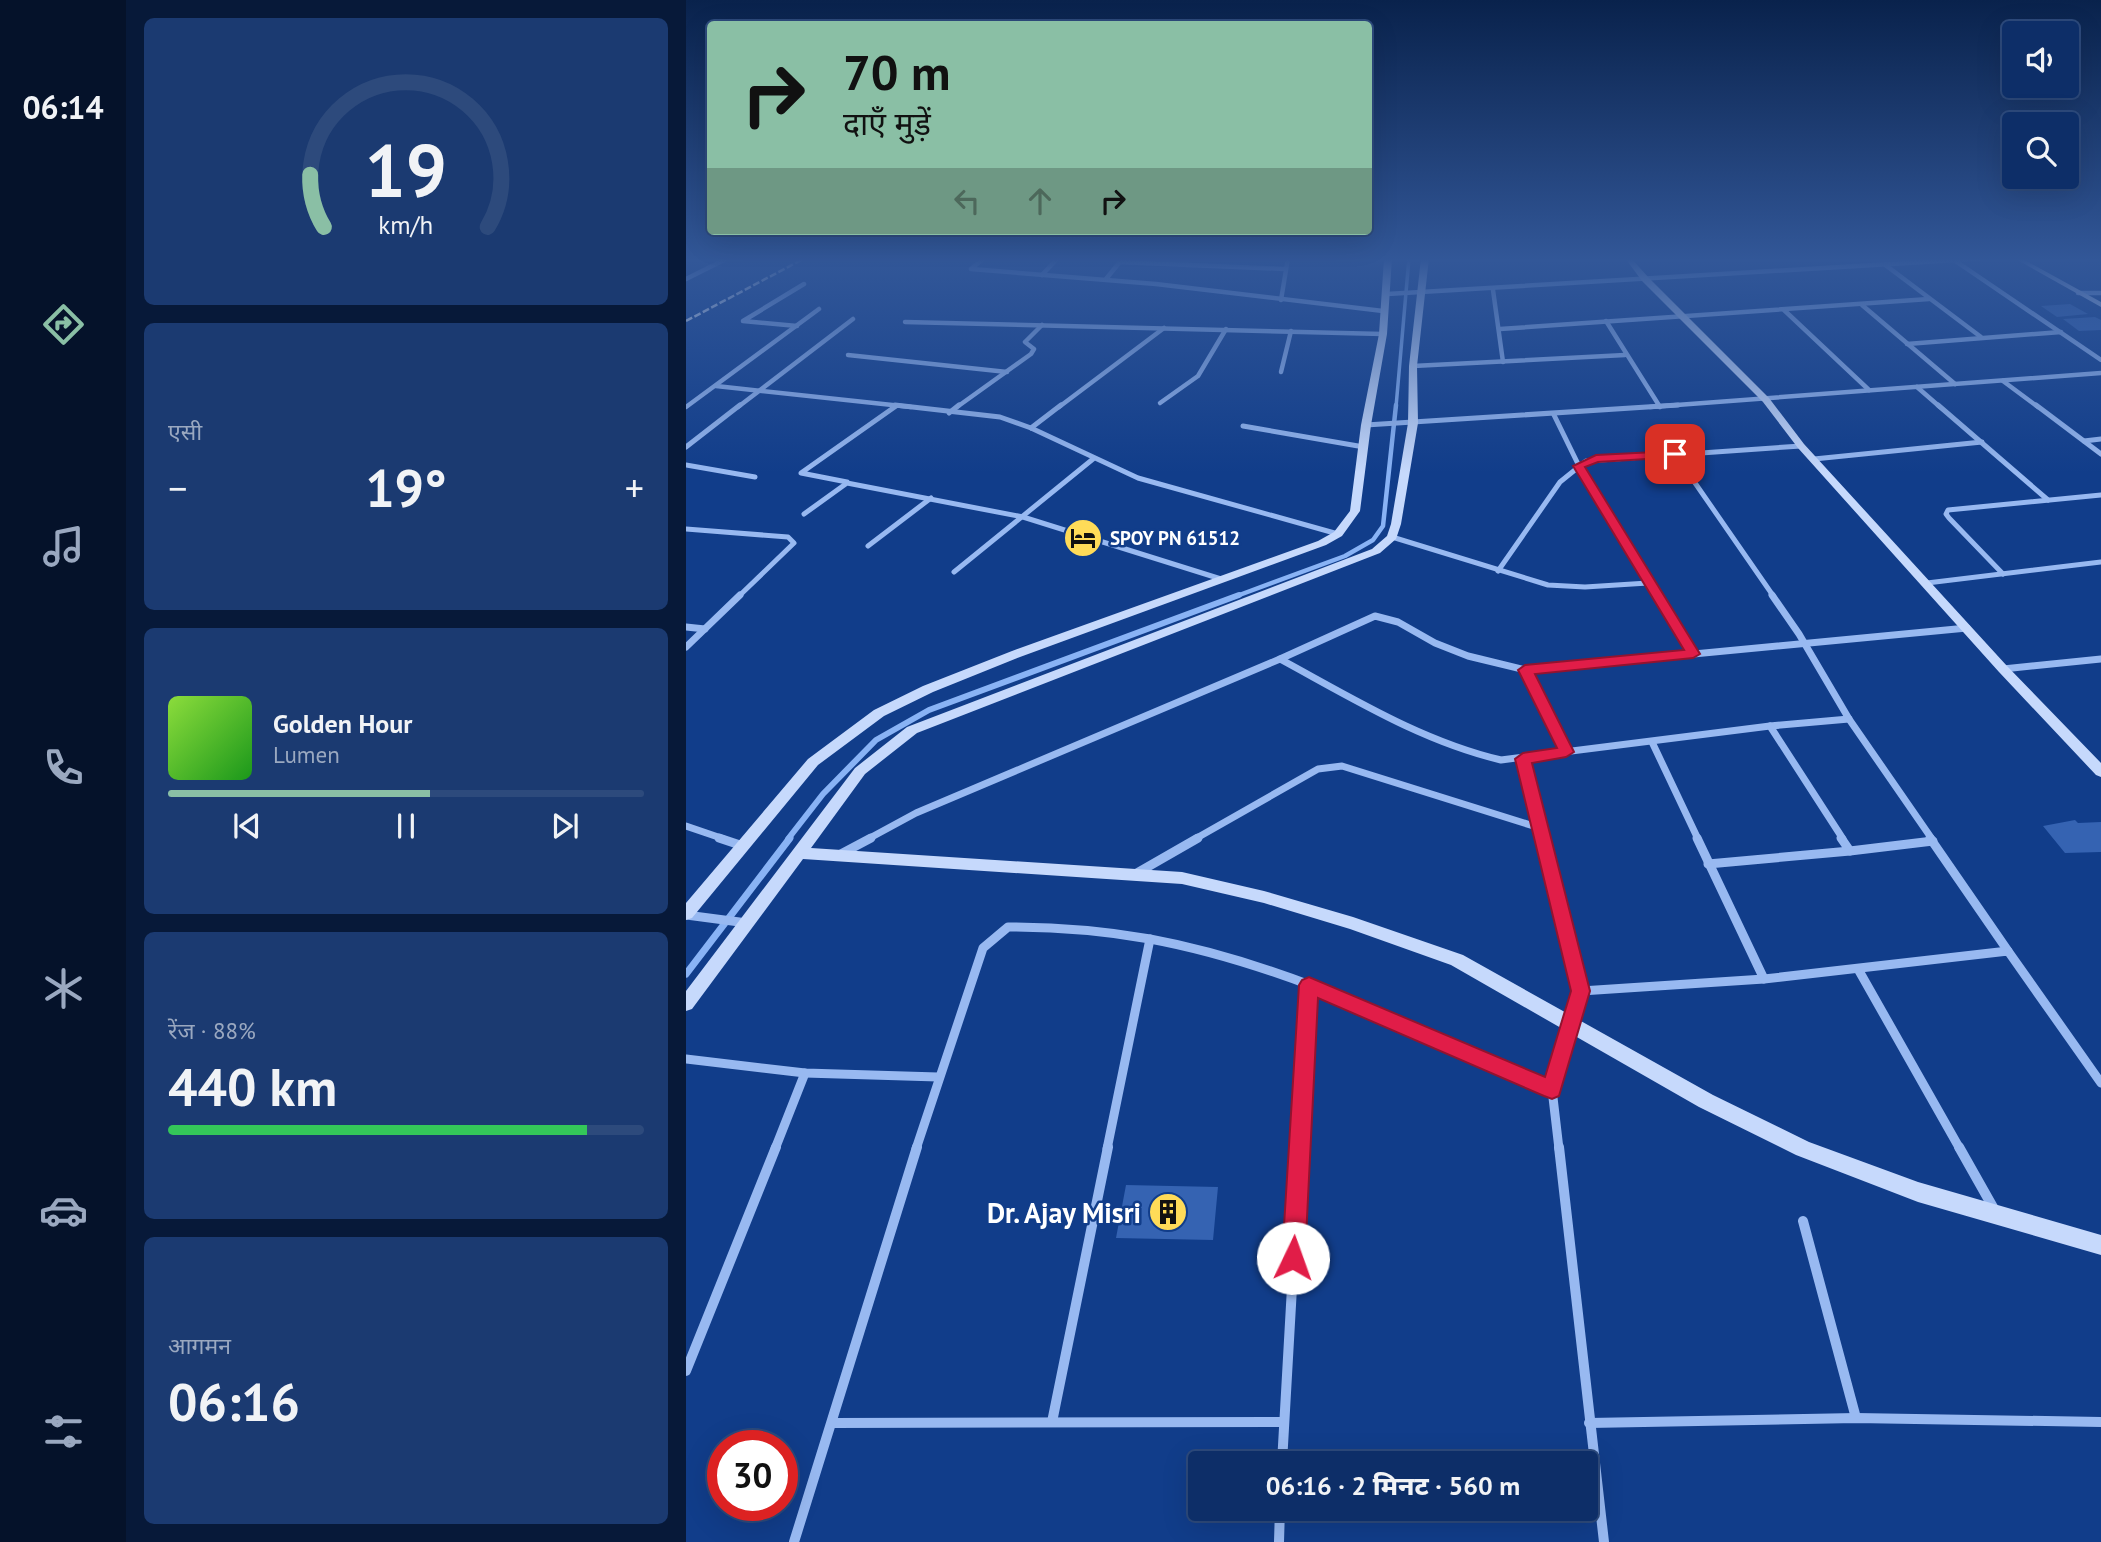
<!DOCTYPE html>
<html lang="hi">
<meta charset="utf-8">
<style>
body{margin:0;font-family:"PT Sans","Noto Sans Devanagari",sans-serif;background:#1b3a71;color:#f1f3f6;height:100vh;display:flex;flex-direction:column;font-size:26px;white-space:nowrap}
*{box-sizing:border-box;margin:0}
p{font-size:23px;color:#9aa8c0}
.icon{flex:none;width:38px;height:38px;fill:none;stroke:currentColor;stroke-width:2;stroke-linecap:round;stroke-linejoin:round}
.map{position:relative;flex:1;overflow:hidden}
.details{display:flex;flex-direction:column;gap:18px;padding:18px;background:#071939;width:560px}
.details>*{flex:none}
.guide{position:absolute;left:21px;top:21px;width:665px;height:214px;border-radius:7px;box-shadow:0 7px 28px #0002,0 0 0 2px #2d4a7c;background:#8abfa5;color:#111;overflow:hidden}
.fabs{position:absolute;left:1316px;top:21px;display:grid;gap:14px}
.fabs a{display:grid;place-items:center;width:77px;height:77px;border-radius:7px;background:#0d2e68;box-shadow:0 7px 28px #0002,0 0 0 2px #2d4a7c;font-size:35px}
.speed{position:absolute;left:21px;top:1430px;display:flex;gap:14px;font-size:35px;font-weight:700;text-align:center}
.speed>*{display:grid;place-content:center;width:91px;height:91px;border-radius:50%;background:#0d2e68;box-shadow:0 7px 28px #0002,0 0 0 2px #2d4a7c;line-height:1}
.speed .limit{border:10px solid #d22;background:#fff;color:#111}
.pin{position:absolute;display:grid;place-items:center;width:60px;height:60px;color:#fff;margin:-30px;border-radius:14px;box-shadow:0 4px 10px #0006}
.me{position:absolute;width:77px;margin:-38px;rotate:3deg;stroke-linejoin:round;filter:drop-shadow(0 0 5px #0008)}
.turn{display:flex;align-items:center;gap:24px;height:147px;padding:0 21px;font-size:32px}
.turn .icon{width:91px;height:91px;stroke-width:2.5}
.turn b{display:block;font-size:49px;line-height:60px}
.lanes{display:flex;align-items:center;height:66px;padding:0 21px;background:#0003;justify-content:center;gap:35px;direction:ltr}
.lanes .off{opacity:.35}
.big{font-size:52px;font-weight:800;line-height:1.1}
.details .widget{flex:1;display:flex;flex-direction:column;justify-content:center;gap:10px;min-width:0;padding:0 24px;border-radius:10px;background:#1b3a71}
.details .dial{align-items:center;gap:0}
.dial svg{height:182px;overflow:visible;fill:none;stroke:#2d4a7c;stroke-width:7;stroke-linecap:round;text-anchor:middle}
.dial text{fill:#f1f3f6;stroke:none}
.song{display:flex;align-items:center;gap:21px}
.cover{width:84px;height:84px;border-radius:10px;background:linear-gradient(135deg,hsl(90 70% 55%),hsl(120 70% 35%))}
.played{height:7px;border-radius:4px;background:linear-gradient(90deg,#8abfa5 55%,#2d4a7c 55%)}
.keys{display:flex;justify-content:space-around;direction:ltr}
.heat{display:flex;justify-content:space-between;align-items:center;font-size:38px;direction:ltr}
.charge{height:10px;border-radius:5px;background:linear-gradient(90deg,#34c759 88%,#2d4a7c 0)}
.trip{position:absolute;left:502px;top:1451px;width:410px;height:70px;border-radius:7px;background:#0d2e68;box-shadow:0 7px 28px #0002,0 0 0 2px #2d4a7c;font-weight:800;line-height:70px;text-align:center}
main{display:flex;flex:1;min-height:0}
.tab-bar{display:flex;flex-direction:column;width:126px;justify-content:space-around;align-items:center;background:#05122a;color:#9aa8c0}
.tab-bar .icon{width:49px;height:49px}
.tab-bar .selected{color:#8abfa5}
.tab-bar b{font-size:32px;color:#f1f3f6}
.map>svg:first-child{display:block}
.lines{fill:none;stroke-linecap:round;stroke-linejoin:round}
.stream-far3{stroke:#89b3f5;stroke-width:3.5}
.stream-far2{stroke:#89b3f5;stroke-width:4.5}
.stream-far1{stroke:#89b3f5;stroke-width:6}
.stream{stroke:#89b3f5;stroke-width:7}
.building{fill:#3563b2}
.street-far4{stroke:#98b9f1;stroke-width:4.5}
.street-far3{stroke:#98b9f1;stroke-width:5}
.street-far2{stroke:#98b9f1;stroke-width:7}
.street-far1{stroke:#98b9f1;stroke-width:9}
.street{stroke:#98b9f1;stroke-width:10}
.secondary{fill:#c6d9fc;fill-rule:evenodd}
.rail{stroke:#fff;stroke-width:2.5;stroke-dasharray:7 2.5;stroke-linecap:butt}
.route{fill:#e11d48;stroke:#92132f;stroke-width:2}
.labels{text-anchor:middle;dominant-baseline:central;stroke-width:5;stroke-linejoin:round;paint-order:stroke}
.far-poi-label{font-size:19px;font-weight:bold;fill:#fff;stroke:#113d8a;text-anchor:start}
.near-poi-label{font-size:28px;font-weight:bold;fill:#fff;stroke:#113d8a;text-anchor:end}
</style>
<main>
<nav class="tab-bar">
<b>06:14</b>
<svg class="icon selected" aria-label="directions" viewBox="0 0 24 24"><path d="M12 3l9 9-9 9-9-9zM9 14v-3h6M13 9l2 2-2 2"/></svg>
<svg class="icon" aria-label="music" viewBox="0 0 24 24"><path d="M9 18V5l10-2v13"/><circle cx="6" cy="18" r="3"/><circle cx="16" cy="16" r="3"/></svg>
<svg class="icon" aria-label="phone" viewBox="0 0 24 24"><path d="M5 4h4l2 5-3 2q2 4 5 5l2-3 5 2v4C11 20 4 13 5 4z"/></svg>
<svg class="icon" aria-label="climate" viewBox="0 0 24 24"><path d="M12 3v18M4 7l16 10M4 17L20 7"/></svg>
<svg class="icon" aria-label="car" viewBox="0 0 24 24"><path d="M5 17H2v-5l4-1 3-4h7l3 4 3 1v5h-3M9 17h6M6 11h13"/><circle cx="7" cy="17" r="2"/><circle cx="17" cy="17" r="2"/></svg>
<svg class="icon" aria-label="filters" viewBox="0 0 24 24"><path d="M4 7h16M4 17h16"/><circle cx="9" cy="7" r="2"/><circle cx="15" cy="17" r="2"/></svg>
</nav>
<section class="details">
<div class="widget dial"><svg viewBox="0 0 100 80">
<path d="M14 69A42 42 0 1 1 86 69"/>
<path d="M14 69A42 42 0 0 1 8 46" stroke="#8abfa5"/>
<text x="50" y="56" font-size="32" font-weight="700">19</text>
<text x="50" y="72" font-size="11">km/h</text>
</svg></div>
<div class="widget"><p>एसी</p>
<div class="heat"><a>−</a><b class="big">19°</b><a>+</a></div>
</div>
<div class="widget">
<div class="song"><i class="cover"></i><div><b>Golden Hour</b><p>Lumen</p></div></div>
<div class="played"></div>
<div class="keys"><svg class="icon" aria-label="previous" viewBox="0 0 24 24"><path d="M18 5L8 12l10 7zM5 5v14"/></svg><svg class="icon" aria-label="pause" viewBox="0 0 24 24"><path d="M8 5v14M16 5v14"/></svg><svg class="icon" aria-label="next" viewBox="0 0 24 24"><path d="M6 5l10 7-10 7zM19 5v14"/></svg></div>
</div>
<div class="widget"><p>रेंज · 88%</p><b class="big">440 km</b><div class="charge"></div></div>
<div class="widget"><p>आगमन</p><b class="big">06:16</b></div>
</section>
<div class="map">
<svg width="1415" height="1542" viewBox="0 0 1415 1542">
<rect width="100%" height="100%" fill="#113d8a"/>
<g class="lines">
<polyline class="stream-far3" points="710,407 723,258"/>
<polyline class="stream-far2" points="548,597 659,556 687,540 697,526 710,405"/>
<polyline class="stream-far1" points="102,839 137,794 190,740 243,710 553,595"/>
<polyline class="stream" points="0,974 104,838"/>
</g>
<g class="building">
<polygon points="1384,304 1402,314 1371,317 1355,306"/>
<polygon points="1409,317 1415,320 1415,330 1393,331 1377,319"/>
<polygon points="1389,820 1392,823 1415,822 1415,852 1379,853 1357,826"/>
<polygon points="440,1185 532,1187 527,1240 430,1238"/>
</g>
<g class="lines">
<g class="street-far4">
<polyline points="298,258 285,269 470,284 697,311"/>
<polyline points="1268,260 1415,360"/>
<polyline points="433,262 599,269"/>
<polyline points="1198,264 1295,337"/>
<polyline points="356,275 372,258"/>
<polyline points="0,279 42,258"/>
<polyline points="420,279 437,258"/>
<polyline points="807,290 817,362"/>
<polyline points="1392,293 1415,293"/>
<polyline points="701,294 1304,258"/>
<polyline points="595,300 602,258"/>
<polyline points="1176,305 1269,384"/>
<polyline points="1098,310 1183,390"/>
<polyline points="920,321 974,407"/>
<polyline points="219,322 697,334"/>
<polyline points="111,326 57,321 118,284"/>
<polyline points="814,329 1243,299"/>
<polyline points="1221,344 1375,332"/>
<polyline points="162,355 321,372"/>
<polyline points="727,366 939,355"/>
<polyline points="595,372 605,331"/>
<polyline points="1317,381 1352,407"/>
<polyline points="30,386 225,407"/>
<polyline points="1231,387 1254,407"/>
<polyline points="474,403 512,376 540,329"/>
<polyline points="0,407 133,309"/>
<polyline points="52,407 167,319"/>
<polyline points="271,407 345,354 348,349 339,342 356,325"/>
<polyline points="373,407 478,328"/>
<polyline points="964,407 1415,373"/>
</g>
<g class="street-far3">
<polyline points="209,405 314,417 345,428 452,478 652,534"/>
<polyline points="1252,405 1362,500"/>
<polyline points="1350,405 1415,454"/>
<polyline points="263,413 273,405"/>
<polyline points="868,415 893,466 973,597"/>
<polyline points="680,425 992,405"/>
<polyline points="557,426 678,447"/>
<polyline points="345,428 375,405"/>
<polyline points="1398,441 1415,439"/>
<polyline points="0,447 54,405"/>
<polyline points="989,454 1088,597"/>
<polyline points="1128,459 1296,442"/>
<polyline points="0,465 69,477"/>
<polyline points="161,482 115,473 210,406"/>
<polyline points="118,514 161,483 337,517 535,579"/>
<polyline points="0,529 102,537 108,543 52,597"/>
<polyline points="706,537 862,585 899,587 962,583"/>
<polyline points="182,546 245,498"/>
<polyline points="812,571 874,482 900,461 1115,446"/>
<polyline points="268,572 407,459"/>
<polyline points="1317,574 1263,518 1260,514 1262,510 1415,495"/>
<polyline points="1241,583 1415,562"/>
</g>
<g class="street-far2">
<polyline points="971,595 1007,654"/>
<polyline points="1086,595 1113,634 1163,719 1246,839"/>
<polyline points="0,627 19,629"/>
<polyline points="0,647 54,595"/>
<polyline points="594,659 689,616 712,622 749,643 782,656 840,670 1281,628"/>
<polyline points="1317,669 1415,659"/>
<polyline points="840,670 880,752"/>
<polyline points="1084,726 1157,839"/>
<polyline points="966,742 1012,839"/>
<polyline points="837,759 857,839"/>
<polyline points="0,826 38,839"/>
<path d="M182,839L230,813L594,659C666,698 735,741 815,760L1084,726L1163,719"/>
<polyline points="509,839 632,769 656,766 854,828"/>
</g>
<g class="street-far1">
<polyline points="33,838 57,846"/>
<polyline points="857,838 895,991 866,1089 873,1149"/>
<polyline points="1011,838 1078,979"/>
<polyline points="1244,838 1322,951"/>
<polyline points="1164,851 1247,841"/>
<polyline points="153,855 185,838"/>
<polyline points="1022,864 1164,851 1155,838"/>
<polyline points="451,873 512,838"/>
<polyline points="0,915 61,923"/>
<polyline points="1172,969 1274,1149"/>
<polyline points="895,991 1078,979 1322,951 1415,1083"/>
<polyline points="0,1059 119,1073 252,1077"/>
<polyline points="89,1149 119,1073"/>
<path d="M230,1149L297,948L322,927C368,927 419,931 464,939C605,965 736,1033 866,1089"/>
<polyline points="421,1149 464,939"/>
<polyline points="614,1149 623,985"/>
</g>
<g class="street">
<polyline points="873,1147 918,1542"/>
<polyline points="1273,1147 1308,1209"/>
<polyline points="1117,1221 1170,1418"/>
<polyline points="0,1371 90,1147"/>
<polyline points="366,1422 422,1147"/>
<polyline points="147,1423 598,1422"/>
<polyline points="903,1423 1170,1418 1415,1422"/>
<polyline points="596,1463 614,1147"/>
<polyline points="108,1542 231,1147"/>
<polyline points="593,1542 594,1508"/>
</g>
<g class="secondary">
<polygon points="698,258 706,258 701,334 685,425 674,511 656,536 640,545 334,657 247,692 198,716 132,765 6,918 0,920 0,903 122,759 188,710 237,686 326,651 632,541 648,532 664,511 675,425 693,334"/>
<polygon points="735,258 743,258 731,366 732,423 715,524 710,539 694,553 231,733 179,774 125,848 496,872 578,891 667,917 777,955 1027,1095 1123,1142 1232,1182 1415,1235 1415,1255 1232,1202 1110,1155 1013,1107 765,965 664,929 578,903 496,884 117,859 6,1009 0,1011 0,991 169,768 221,727 686,549 701,536 705,524 722,423 723,366"/>
<polygon points="939,258 945,258 962,277 1083,398 1118,444 1321,666 1415,763 1415,777 1410,775 1313,672 1112,448 1077,402 956,281"/>
<polygon points="1328,258 1335,258 1415,302 1415,307"/>
</g>
<polyline class="rail" points="0,321 119,258"/>
</g>
<linearGradient id="sky" x2="0" y2="1"><stop stop-color="#09224c"/><stop offset="0.55" stop-color="#325798"/><stop offset="1" stop-color="#325798" stop-opacity="0"/></linearGradient>
<rect width="1415" height="473" fill="url(#sky)"/>
<polygon class="route" points="989,451 994,454 993,457 912,462 899,467 1014,654 1007,658 849,674 888,752 880,757 846,763 904,991 873,1096 866,1099 858,1096 632,998 619,1258 616,1266 607,1270 599,1266 596,1258 613,985 616,980 623,977 630,980 859,1077 885,991 829,759 837,753 871,748 832,670 839,665 998,650 887,466 910,455"/>
<defs>
<symbol id="hotel-disc" viewBox="-11 -11 22 22"><circle r="9.5" fill="#ffdb58" stroke="#113d8a"/><path d="M-6-4.5h1.5V1H6V5H4.5V3h-9V5H-6ZM-4 0a1.8 1.8 0 1 1 3.6 0ZM.5 0V-2.5h3Q6-2.5 6 0Z" fill="#111"/></symbol>
<symbol id="building-disc" viewBox="-11 -11 22 22"><circle r="9.5" fill="#ffdb58" stroke="#113d8a"/><path d="M-4-6H4V6H1V3H-1V6H-4ZM-2.5-4.3h1.7v1.8h-1.7ZM.8-4.3h1.7v1.8H.8ZM-2.5-1h1.7V.8h-1.7ZM.8-1h1.7V.8H.8Z" fill="#111"/></symbol>
</defs>
<g fill-rule="evenodd">
<use href="#hotel-disc" x="375" y="516" width="44" height="44"/>
<use href="#building-disc" x="460" y="1190" width="44" height="44"/>
</g>
<g class="labels">
<g class="far-poi-label">
<text x="424" y="538">SPOY PN 61512</text>
</g>
<g class="near-poi-label">
<text x="455" y="1212">Dr. Ajay Misri</text>
</g>
</g>
</svg>
<div class="fabs">
<a><svg class="icon" aria-label="sound" viewBox="0 0 24 24"><path d="M4 9h4l5-4v14l-5-4H4zM17 9q2 3 0 6"/></svg></a>
<a><svg class="icon" aria-label="search" viewBox="0 0 24 24"><circle cx="10" cy="10" r="6"/><path d="M15 15l6 6"/></svg></a>
</div>
<div class="speed"><div class="limit">30</div></div>
<div class="pin" style="left:989px;top:454px;background:#d93025"><svg class="icon" aria-label="arrive" viewBox="0 0 24 24"><path d="M6 21V4h12l-3 4 3 4H6"/></svg></div>
<svg class="me" style="left:607px;top:1258px" viewBox="-20 -20 40 40"><circle r="19" fill="#fff"/><path d="M0-13L10 11 0 6-10 11z" fill="#e11d48"/></svg>
<div class="trip">06:16 · 2 मिनट · 560 m</div>
<div class="guide">
<div class="turn"><svg class="icon" aria-label="right" viewBox="0 0 24 24"><path d="M7 20v-9h11M14 6l5 5-5 5"/></svg><div><b>70 m</b>दाएँ मुड़ें</div></div>
<div class="lanes"><svg class="icon off" aria-label="left" viewBox="0 0 24 24"><path d="M17 20v-9H6M10 6l-5 5 5 5"/></svg><svg class="icon off" aria-label="ahead" viewBox="0 0 24 24"><path d="M12 20V5M6 11l6-6 6 6"/></svg><svg class="icon" aria-label="right" viewBox="0 0 24 24"><path d="M7 20v-9h11M14 6l5 5-5 5"/></svg></div>
</div>
</div>
</main>
